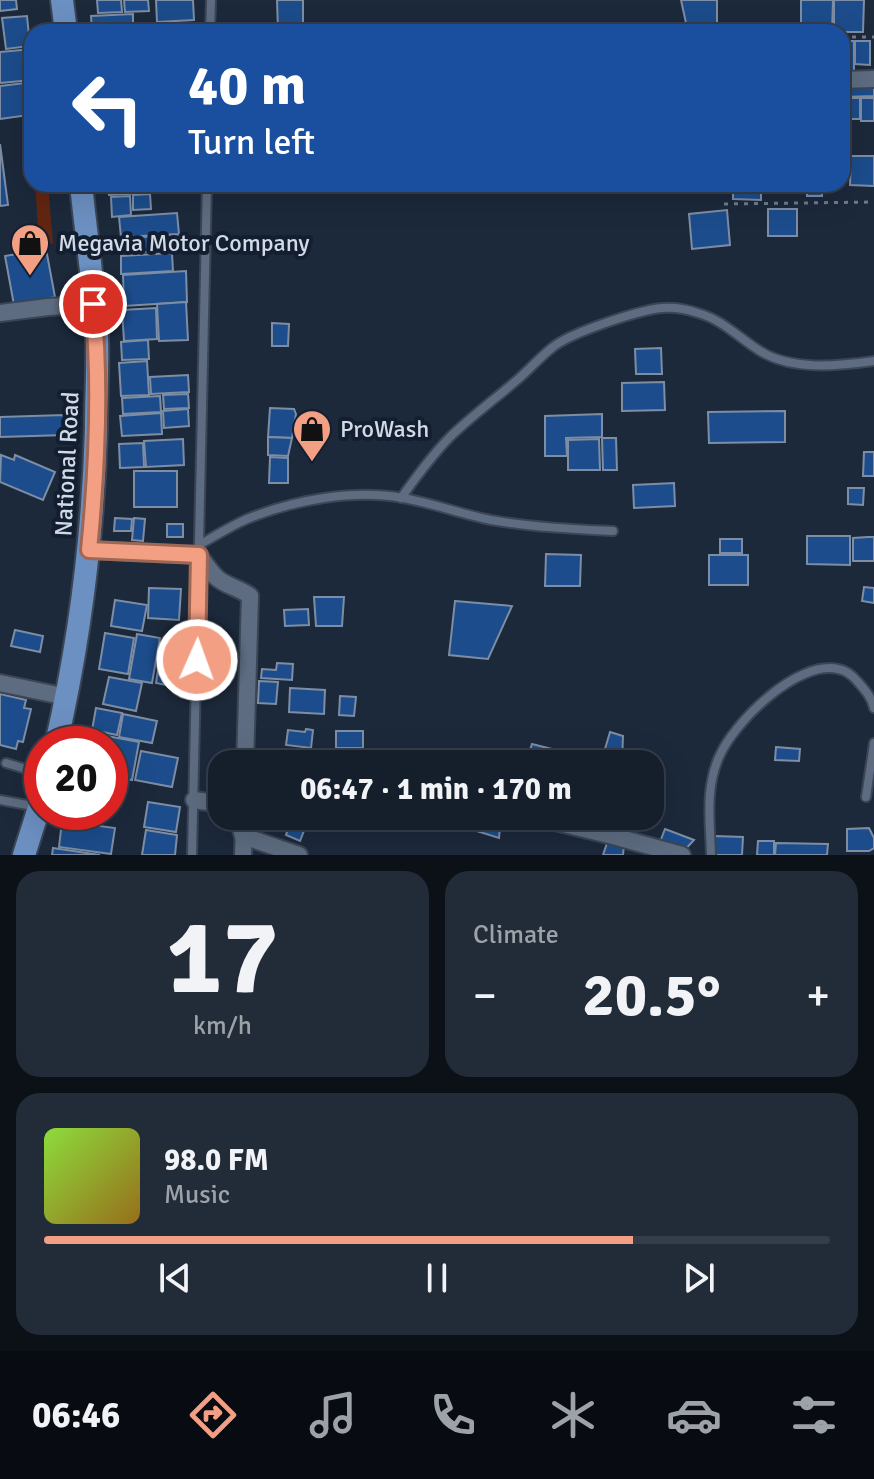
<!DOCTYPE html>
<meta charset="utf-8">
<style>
body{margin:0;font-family:Signika,sans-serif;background:#222c38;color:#f1f3f6;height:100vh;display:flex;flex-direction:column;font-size:30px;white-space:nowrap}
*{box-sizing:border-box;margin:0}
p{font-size:26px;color:#9da2a9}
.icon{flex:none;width:44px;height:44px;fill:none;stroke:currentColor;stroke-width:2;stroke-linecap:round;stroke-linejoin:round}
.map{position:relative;height:855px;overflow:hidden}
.drawer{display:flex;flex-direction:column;gap:16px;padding:16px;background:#0c1118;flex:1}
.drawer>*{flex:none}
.hud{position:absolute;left:24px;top:24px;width:826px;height:168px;border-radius:24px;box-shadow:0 8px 32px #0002,0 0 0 2px #343d48;background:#1a4fa0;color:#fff;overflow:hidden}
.speed{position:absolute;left:24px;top:726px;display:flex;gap:16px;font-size:40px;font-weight:700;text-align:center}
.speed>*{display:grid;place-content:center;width:104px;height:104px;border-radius:50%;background:#151f2c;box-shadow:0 8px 32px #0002,0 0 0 2px #343d48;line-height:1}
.speed .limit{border:12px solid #d22;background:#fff;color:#111}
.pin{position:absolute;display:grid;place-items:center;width:68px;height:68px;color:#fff;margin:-34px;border:4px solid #fff;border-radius:50%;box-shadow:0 2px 8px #0007}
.me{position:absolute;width:88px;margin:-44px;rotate:2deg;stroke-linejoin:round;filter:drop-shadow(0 0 6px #0008)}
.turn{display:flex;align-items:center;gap:28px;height:168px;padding:0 32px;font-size:36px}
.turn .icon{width:104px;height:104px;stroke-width:2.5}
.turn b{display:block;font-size:56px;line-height:68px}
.big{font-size:60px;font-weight:700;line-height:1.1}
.drawer .tile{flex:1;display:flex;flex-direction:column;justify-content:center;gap:12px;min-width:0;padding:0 28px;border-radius:24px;background:#222c38}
.drawer .dial{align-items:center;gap:0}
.dial b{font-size:104px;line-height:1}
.song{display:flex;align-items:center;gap:24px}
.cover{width:96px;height:96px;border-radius:12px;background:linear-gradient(135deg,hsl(90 70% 55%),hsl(40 70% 35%))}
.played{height:8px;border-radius:4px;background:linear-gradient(90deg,#f39f83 75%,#343d48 75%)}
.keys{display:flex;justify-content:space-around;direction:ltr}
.heat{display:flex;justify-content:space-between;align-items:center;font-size:44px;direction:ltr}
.drawer .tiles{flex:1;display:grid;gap:16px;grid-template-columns:1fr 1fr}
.tile:last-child{grid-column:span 2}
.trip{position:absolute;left:208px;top:750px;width:456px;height:80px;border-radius:24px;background:#151f2c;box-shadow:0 8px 32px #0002,0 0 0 2px #343d48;font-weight:700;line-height:80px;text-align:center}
.tabs{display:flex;height:128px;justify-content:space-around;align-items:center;background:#080c12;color:#9da2a9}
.tabs .icon{width:56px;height:56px}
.tabs .selected{color:#f39f83}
.tabs b{font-size:36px;color:#f1f3f6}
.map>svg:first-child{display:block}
.green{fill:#612611}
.building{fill:#1c4c8b;stroke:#7d8da3;stroke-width:2}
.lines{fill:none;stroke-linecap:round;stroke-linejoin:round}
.service-casing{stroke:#3b4554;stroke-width:12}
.minor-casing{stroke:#3b4554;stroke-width:20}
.trunk-casing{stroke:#3b4554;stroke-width:26}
.path{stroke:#6f7b8a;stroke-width:3;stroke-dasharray:4 6;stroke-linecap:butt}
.service{stroke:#5d6c81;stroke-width:8}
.minor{stroke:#5d6c81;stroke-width:16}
.trunk{stroke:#6c90c2;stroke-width:22}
.route-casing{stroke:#9e6755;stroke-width:20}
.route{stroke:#f39f83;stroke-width:14}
.labels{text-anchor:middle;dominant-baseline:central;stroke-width:8;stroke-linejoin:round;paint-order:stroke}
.poi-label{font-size:24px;fill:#d1dae6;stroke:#131f31;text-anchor:start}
.street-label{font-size:24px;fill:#d1dae6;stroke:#131f31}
</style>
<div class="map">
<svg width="874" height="855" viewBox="0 0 874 855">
<rect width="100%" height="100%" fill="#1c293b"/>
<polygon class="green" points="35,184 48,184 53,244 39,242"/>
<g class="building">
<polygon points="0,0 16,0 17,9 0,11"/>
<polygon points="97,0 121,0 122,12 98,13"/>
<polygon points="124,0 148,0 149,11 125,12"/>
<polygon points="156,0 193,0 194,20 157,22"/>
<polygon points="277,0 303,0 303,31 278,31"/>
<polygon points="681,0 717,0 717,23 686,23"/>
<polygon points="801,0 833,0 832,32 801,32"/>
<polygon points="834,0 864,0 863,32 834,32"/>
<polygon points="133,14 133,32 92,32 91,16"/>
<polygon points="27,16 30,46 6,49 2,18"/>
<rect x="842" y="41" width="12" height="30"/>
<polygon points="855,41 870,41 870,65 855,64"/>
<polygon points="32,49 32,80 0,83 0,52"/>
<polygon points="25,83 29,115 0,119 0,86"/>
<polygon points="842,83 874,83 874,96 842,97"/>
<rect x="842" y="98" width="18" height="21"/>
<rect x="861" y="98" width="13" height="23"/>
<polygon points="0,144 8,205 0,206"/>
<polygon points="851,156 874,156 874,186 850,185"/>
<polygon points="108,184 145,184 146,193 109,195"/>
<polygon points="733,184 761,184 761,200 733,199"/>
<rect x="807" y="185" width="15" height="11"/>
<polygon points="150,194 151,209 133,210 133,195"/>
<polygon points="130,196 131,215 112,217 111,197"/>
<rect x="768" y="209" width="29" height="27"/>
<polygon points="727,210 730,245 692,249 689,214"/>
<polygon points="177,213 179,234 121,237 119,217"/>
<polygon points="179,235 180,250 124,253 123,238"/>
<polygon points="46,249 55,297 14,305 5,256"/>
<polygon points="172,253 173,271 121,274 121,256"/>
<polygon points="186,271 187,302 124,306 123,275"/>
<polygon points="186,302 188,340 159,341 157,304"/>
<polygon points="156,308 157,339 124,341 122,310"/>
<polygon points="272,323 289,324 288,346 272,346"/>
<polygon points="148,340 149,359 122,360 121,342"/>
<polygon points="661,348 662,374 636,374 635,349"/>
<polygon points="147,361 149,395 121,396 119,363"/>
<polygon points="188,375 189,392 151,394 150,377"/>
<polygon points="664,382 665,410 622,411 622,383"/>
<polygon points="188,394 189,408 164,409 163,395"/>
<polygon points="160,396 161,412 123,414 122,398"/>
<polygon points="270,408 294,409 296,414 292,438 268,437"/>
<polygon points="188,409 189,426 164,428 163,411"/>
<polygon points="785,411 785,442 709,443 708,412"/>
<polygon points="161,413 162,434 122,436 120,416"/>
<polygon points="602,414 602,437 566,438 567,456 545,456 545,416"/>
<polygon points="64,415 65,435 0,437 0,417"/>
<polygon points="268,437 292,438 288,456 268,455"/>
<polygon points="602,438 616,438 617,470 603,470"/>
<polygon points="183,439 184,465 146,467 144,441"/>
<polygon points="599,439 600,470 568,470 568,440"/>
<polygon points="143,443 144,467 120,468 119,444"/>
<polygon points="864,452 874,452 874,476 863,476"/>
<polygon points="1,455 14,460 15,455 55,472 43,500 0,482"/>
<polygon points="270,457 288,458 288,483 269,483"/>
<rect x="134" y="471" width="43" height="36"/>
<polygon points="674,483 675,506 634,508 633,485"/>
<polygon points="848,488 864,488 863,505 848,504"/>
<polygon points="115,518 132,519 131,531 114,531"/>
<polygon points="134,518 145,519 143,541 132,540"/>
<rect x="167" y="524" width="16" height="13"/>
<polygon points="807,536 850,536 850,565 807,564"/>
<polygon points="868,537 874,537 874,561 853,561 853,538"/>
<rect x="720" y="539" width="22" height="14"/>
<polygon points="546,554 581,555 580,586 545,586"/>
<rect x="709" y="555" width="39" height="30"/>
<polygon points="864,587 874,588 874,603 862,601"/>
<polygon points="149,588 181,589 179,620 148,618"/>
<polygon points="314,597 344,597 342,626 316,626"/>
<polygon points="115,600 147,605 142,631 111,626"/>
<polygon points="455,601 512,606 488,659 449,655"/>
<polygon points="308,609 309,625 285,626 284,610"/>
<polygon points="15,630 43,636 40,652 11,646"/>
<polygon points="105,633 134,638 128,674 99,669"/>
<polygon points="137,634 160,638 152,683 129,679"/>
<polygon points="159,663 185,667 181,688 156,683"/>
<polygon points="277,663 293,664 292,680 261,678 262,669 276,670"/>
<polygon points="109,677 142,683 136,711 103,704"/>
<polygon points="259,681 278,682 276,704 258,703"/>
<polygon points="290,688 325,690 324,714 289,712"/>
<polygon points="0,694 26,700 24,708 31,709 23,742 18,741 16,749 0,745"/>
<polygon points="340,696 356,697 354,716 339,715"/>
<polygon points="96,708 122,713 117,735 92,730"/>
<polygon points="123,714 157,721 152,743 119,737"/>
<polygon points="306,729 313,730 311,748 286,745 288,730 305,732"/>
<rect x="336" y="731" width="27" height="17"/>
<polygon points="610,732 623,736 622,764 602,759"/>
<polygon points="91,733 139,742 132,780 110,776 110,744 89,744"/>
<polygon points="532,744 560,751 560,764 548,764 527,759"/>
<polygon points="776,747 800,749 799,761 775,760"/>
<polygon points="141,751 178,758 172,787 135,780"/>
<polygon points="148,802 180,807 176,832 144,827"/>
<polygon points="258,816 281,816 286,820 279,830"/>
<rect x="310" y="816" width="14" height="14"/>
<polygon points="429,816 454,816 452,827 427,820"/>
<polygon points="468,816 501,816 499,838 464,827"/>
<polygon points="603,816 626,816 629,838 599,831"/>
<polygon points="62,821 115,828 111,854 59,847"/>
<polygon points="290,823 305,828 300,841 286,835"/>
<polygon points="869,828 874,838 874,848 869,851 847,851 847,829"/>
<polygon points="665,829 694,840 681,854 658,847"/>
<polygon points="146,830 177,835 175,855 142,855"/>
<polygon points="715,836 743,837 742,855 715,855"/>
<polygon points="758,841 774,841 774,855 757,855"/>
<polygon points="607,843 624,845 623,855 603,855"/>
<polygon points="776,843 828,844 827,855 775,855"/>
<polygon points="53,848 100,855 52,855"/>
</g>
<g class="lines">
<defs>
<g id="service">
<polyline points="210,32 211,0"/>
<path d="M401,498C417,476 432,455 451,436C472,416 495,399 517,380C529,370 540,357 553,347C570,333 639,310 662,308C674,307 686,309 698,313C723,320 739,338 760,351C792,371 838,366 874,361"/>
<path d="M199,545C215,536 231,526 247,519C294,500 353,489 403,498C432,503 461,514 491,520C531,527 572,529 613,531"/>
<polyline points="6,763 42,774"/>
<polyline points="866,797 874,743"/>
<polyline points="0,800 38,807"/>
<polyline points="192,855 207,184"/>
<path d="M711,855C710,821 705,789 719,757C734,722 797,660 838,669C846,670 853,676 858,682C865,690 872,698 874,708"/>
</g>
<g id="minor">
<polyline points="842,80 874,79"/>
<polyline points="0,313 48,307 93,304"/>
<path d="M89,550L199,555C204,562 209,570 216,577C225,586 240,588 250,596L245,764"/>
<polyline points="0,683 67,697"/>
<polyline points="194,800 222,804"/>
<polyline points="237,816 243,836 299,855"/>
<polyline points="531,816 613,836 682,855"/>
<polyline points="243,855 244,826"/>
</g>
<g id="trunk">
<polyline points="62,0 66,32"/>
<path d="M56,744C80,640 93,535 96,428C96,398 98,367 97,336C94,285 86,235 81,184"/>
<polyline points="24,855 42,798"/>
</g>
</defs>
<use href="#service" class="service-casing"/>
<use href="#minor" class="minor-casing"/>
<use href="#trunk" class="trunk-casing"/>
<g class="path">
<polyline points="842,37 874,37"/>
<polyline points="724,204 874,202"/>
</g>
<use href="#service" class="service"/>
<use href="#minor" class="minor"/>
<use href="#trunk" class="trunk"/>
</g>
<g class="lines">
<defs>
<path id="route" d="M93,304C101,385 97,469 89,550L199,555L197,660"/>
</defs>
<use href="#route" class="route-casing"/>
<use href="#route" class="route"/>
</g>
<defs>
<symbol id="shop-pin" viewBox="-11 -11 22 30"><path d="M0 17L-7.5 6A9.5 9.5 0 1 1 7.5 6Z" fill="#f39f83" stroke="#131f31"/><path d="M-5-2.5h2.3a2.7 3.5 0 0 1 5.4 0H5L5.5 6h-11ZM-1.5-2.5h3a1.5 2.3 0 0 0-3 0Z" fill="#111"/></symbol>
</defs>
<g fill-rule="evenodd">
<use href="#shop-pin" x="8" y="221" width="44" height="60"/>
<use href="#shop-pin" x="290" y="407" width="44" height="60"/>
</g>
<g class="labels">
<g class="poi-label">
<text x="58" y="243">Megavia Motor Company</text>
<text x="340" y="429">ProWash</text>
</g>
<g class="street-label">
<text transform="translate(67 464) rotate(-87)">National Road</text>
</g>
</g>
</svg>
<div class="speed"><div class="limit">20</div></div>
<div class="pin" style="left:93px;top:304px;background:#d93025"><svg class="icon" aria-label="arrive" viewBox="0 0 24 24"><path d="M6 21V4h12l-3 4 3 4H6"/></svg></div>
<svg class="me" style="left:197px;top:660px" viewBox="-20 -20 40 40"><circle r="17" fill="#f39f83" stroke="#fff" stroke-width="3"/><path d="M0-11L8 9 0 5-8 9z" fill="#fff"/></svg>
<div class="trip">06:47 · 1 min · 170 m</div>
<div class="hud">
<div class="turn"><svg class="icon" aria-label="left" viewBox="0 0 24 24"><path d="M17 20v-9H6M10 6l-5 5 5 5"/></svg><div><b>40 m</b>Turn left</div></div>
</div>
</div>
<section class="drawer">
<div class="tiles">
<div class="tile dial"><b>17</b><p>km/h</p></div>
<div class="tile"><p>Climate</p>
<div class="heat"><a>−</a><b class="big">20.5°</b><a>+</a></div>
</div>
<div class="tile">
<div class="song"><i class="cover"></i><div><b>98.0 FM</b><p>Music</p></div></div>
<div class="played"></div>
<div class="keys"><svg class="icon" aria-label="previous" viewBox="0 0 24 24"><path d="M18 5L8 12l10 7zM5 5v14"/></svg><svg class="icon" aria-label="pause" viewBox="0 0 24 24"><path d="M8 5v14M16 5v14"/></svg><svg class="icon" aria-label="next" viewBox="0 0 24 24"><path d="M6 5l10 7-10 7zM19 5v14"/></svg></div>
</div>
</div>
</section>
<nav class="tabs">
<b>06:46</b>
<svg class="icon selected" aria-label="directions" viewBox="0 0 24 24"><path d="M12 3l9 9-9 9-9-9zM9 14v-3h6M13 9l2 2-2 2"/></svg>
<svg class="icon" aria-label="music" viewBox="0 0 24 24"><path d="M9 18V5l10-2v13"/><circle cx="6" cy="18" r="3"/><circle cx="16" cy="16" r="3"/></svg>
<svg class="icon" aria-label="phone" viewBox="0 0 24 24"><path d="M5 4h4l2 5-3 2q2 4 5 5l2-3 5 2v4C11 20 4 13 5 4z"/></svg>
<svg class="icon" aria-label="climate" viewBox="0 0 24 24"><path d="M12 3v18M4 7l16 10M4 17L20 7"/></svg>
<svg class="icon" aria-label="car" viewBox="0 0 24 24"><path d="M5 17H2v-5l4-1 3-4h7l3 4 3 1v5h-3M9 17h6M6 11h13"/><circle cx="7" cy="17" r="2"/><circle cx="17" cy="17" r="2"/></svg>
<svg class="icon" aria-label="filters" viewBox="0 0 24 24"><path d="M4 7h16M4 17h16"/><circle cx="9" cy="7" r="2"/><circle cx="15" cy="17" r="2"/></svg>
</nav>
